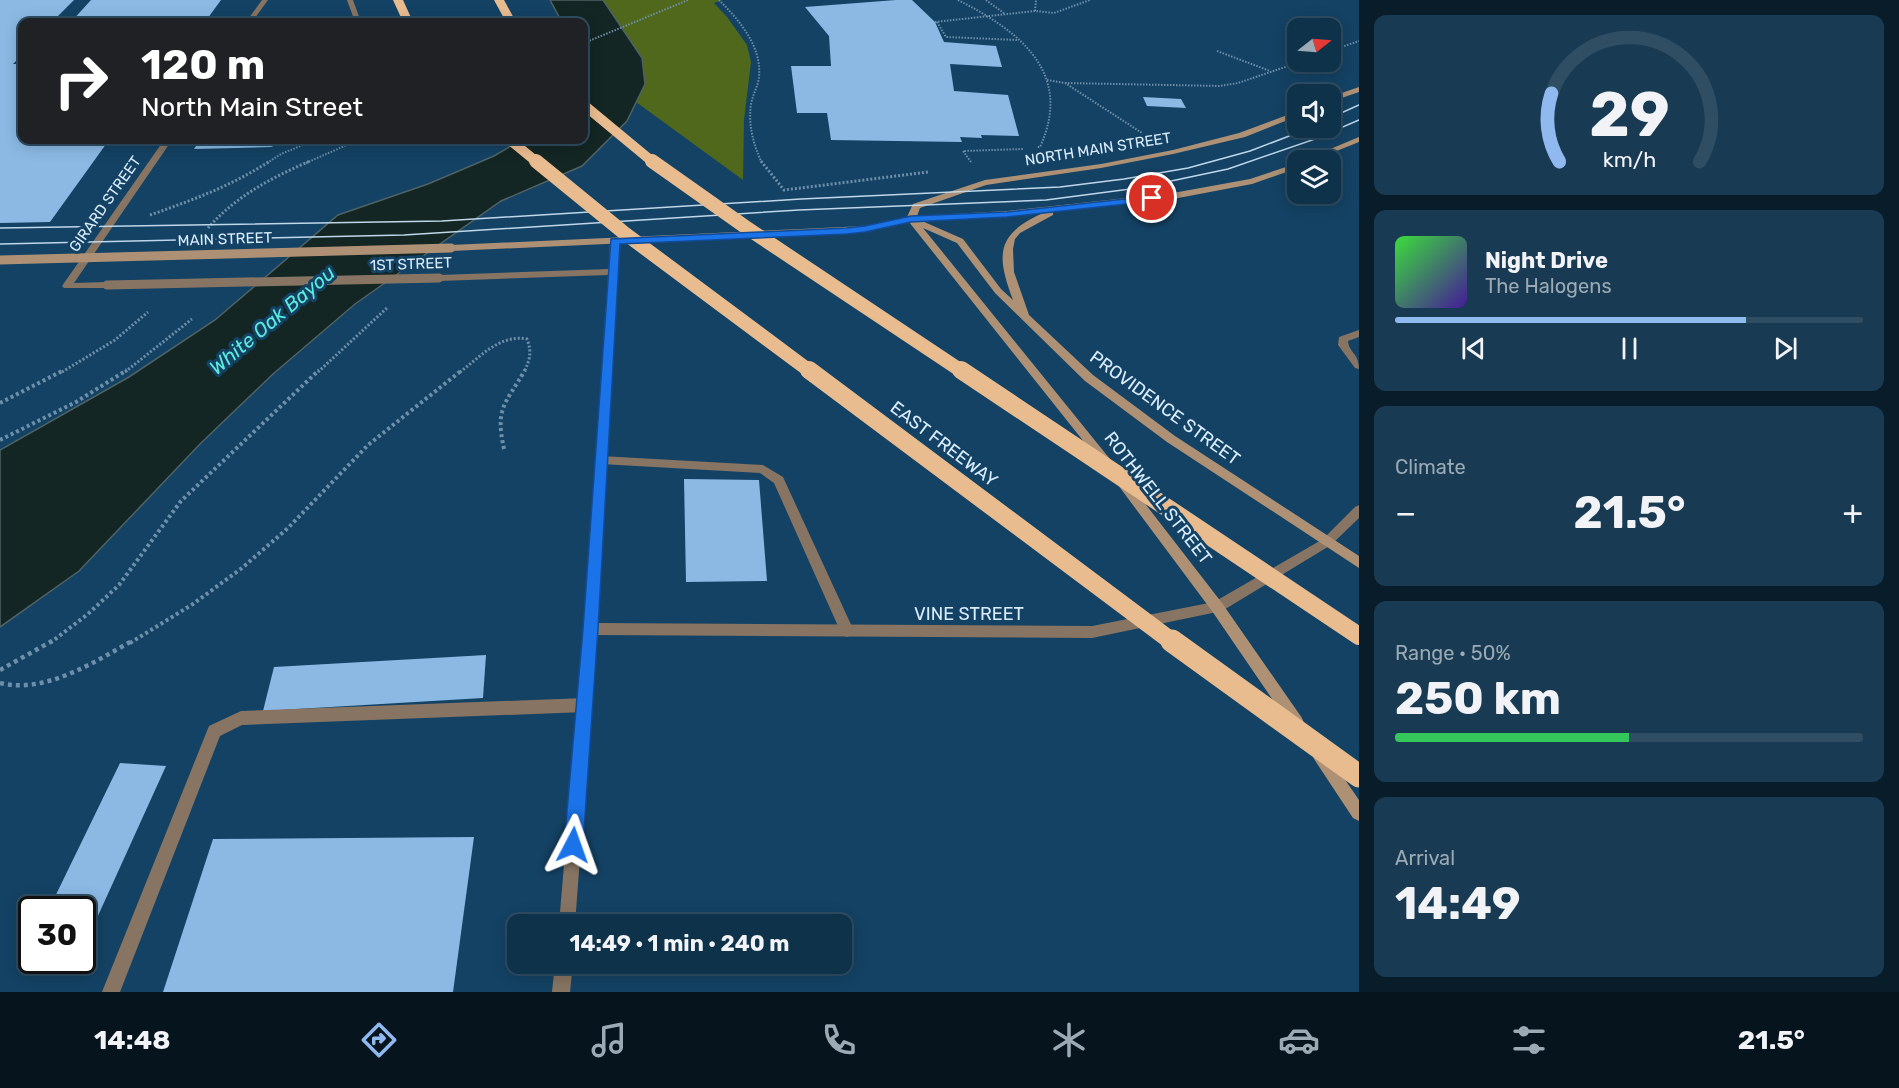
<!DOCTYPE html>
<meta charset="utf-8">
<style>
body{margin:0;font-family:Rubik,sans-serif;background:#183a52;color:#f1f3f6;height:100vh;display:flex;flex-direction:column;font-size:22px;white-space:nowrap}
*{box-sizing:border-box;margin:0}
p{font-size:20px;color:#9baab5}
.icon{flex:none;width:33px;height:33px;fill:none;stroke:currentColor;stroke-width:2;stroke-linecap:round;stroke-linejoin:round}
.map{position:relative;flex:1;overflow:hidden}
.drawer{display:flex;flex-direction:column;gap:15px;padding:15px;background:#081c29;width:540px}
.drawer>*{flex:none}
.banner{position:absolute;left:18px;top:18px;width:570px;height:126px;border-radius:12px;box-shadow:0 3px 15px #0003,0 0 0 2px #2f4d63;background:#202124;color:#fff;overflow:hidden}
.needle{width:39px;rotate:73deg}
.buttons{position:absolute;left:1287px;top:18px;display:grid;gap:12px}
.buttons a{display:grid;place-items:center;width:54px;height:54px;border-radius:12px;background:#0f324b;box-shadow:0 3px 15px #0003,0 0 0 2px #2f4d63;font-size:30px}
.speed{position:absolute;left:18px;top:896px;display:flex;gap:12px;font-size:30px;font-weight:700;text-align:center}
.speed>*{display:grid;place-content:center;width:78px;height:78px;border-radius:50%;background:#0f324b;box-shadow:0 3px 15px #0003,0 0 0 2px #2f4d63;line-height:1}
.speed .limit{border:3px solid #111;border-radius:9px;background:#fff;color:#111}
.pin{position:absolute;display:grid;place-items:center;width:51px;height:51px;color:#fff;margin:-26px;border:3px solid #fff;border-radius:50%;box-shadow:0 2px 6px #0007}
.me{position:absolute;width:66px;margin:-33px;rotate:4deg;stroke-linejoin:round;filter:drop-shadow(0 0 4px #0008)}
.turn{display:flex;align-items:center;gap:21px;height:126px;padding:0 24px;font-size:27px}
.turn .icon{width:78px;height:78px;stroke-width:2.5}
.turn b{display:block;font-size:42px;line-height:51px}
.big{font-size:45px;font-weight:700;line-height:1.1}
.drawer .tile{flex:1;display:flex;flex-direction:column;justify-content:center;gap:9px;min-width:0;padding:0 21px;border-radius:12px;background:#183a52}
.drawer .dial{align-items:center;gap:0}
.dial svg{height:156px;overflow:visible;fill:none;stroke:#2f4d63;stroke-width:7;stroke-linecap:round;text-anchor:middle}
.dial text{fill:#f1f3f6;stroke:none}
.song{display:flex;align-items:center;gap:18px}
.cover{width:72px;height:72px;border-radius:9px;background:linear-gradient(135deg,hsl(120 70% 55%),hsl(260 70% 35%))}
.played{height:6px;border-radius:3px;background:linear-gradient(90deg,#90b9f0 75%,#2f4d63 75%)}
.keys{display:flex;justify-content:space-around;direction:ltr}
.heat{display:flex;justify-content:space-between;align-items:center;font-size:33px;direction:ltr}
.charge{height:9px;border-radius:4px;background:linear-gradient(90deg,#34c759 50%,#2f4d63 0)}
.trip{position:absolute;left:507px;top:914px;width:345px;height:60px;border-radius:12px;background:#0f324b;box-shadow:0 3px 15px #0003,0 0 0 2px #2f4d63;font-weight:700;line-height:60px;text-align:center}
.dock{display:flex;height:96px;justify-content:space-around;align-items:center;background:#06141e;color:#9baab5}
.dock .icon{width:42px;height:42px}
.dock .current{color:#90b9f0}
.dock b{font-size:27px;color:#f1f3f6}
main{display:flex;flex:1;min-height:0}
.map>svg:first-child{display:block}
.green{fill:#4f681c}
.water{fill:#132623;stroke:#4f6265;stroke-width:1.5}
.building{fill:#8bb9e3}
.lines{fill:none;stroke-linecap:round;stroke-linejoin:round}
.path-far3{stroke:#6d8fa9;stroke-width:2;stroke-dasharray:1.5 1.5;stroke-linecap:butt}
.path-far2{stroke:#6d8fa9;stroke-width:3;stroke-dasharray:2 2;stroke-linecap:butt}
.path-far1{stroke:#6d8fa9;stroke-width:4;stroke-dasharray:3 3;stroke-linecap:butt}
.path{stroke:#6d8fa9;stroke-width:4.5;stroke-dasharray:4 4;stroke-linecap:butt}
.service{fill:#877462;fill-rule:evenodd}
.minor{fill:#877462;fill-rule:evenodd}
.secondary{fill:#ae9175;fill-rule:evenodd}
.motorway{fill:#e9bc90;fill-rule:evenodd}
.tram{stroke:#c0d7ea;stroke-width:1.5}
.minor-bridge{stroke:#877462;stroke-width:9}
.secondary-bridge{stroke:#ae9175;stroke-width:9}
.motorway-bridge-far3{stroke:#e9bc90;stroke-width:10}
.motorway-bridge-far2{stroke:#e9bc90;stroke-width:14}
.motorway-bridge-far1{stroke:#e9bc90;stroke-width:18}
.motorway-bridge{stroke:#e9bc90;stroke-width:23}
.route{fill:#1a73e8;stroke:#114b97;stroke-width:1.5}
.labels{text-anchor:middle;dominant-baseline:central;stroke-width:6;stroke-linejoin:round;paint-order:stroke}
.far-street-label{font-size:15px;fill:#daedfe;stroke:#144264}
.street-label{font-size:18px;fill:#daedfe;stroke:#144264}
.water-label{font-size:20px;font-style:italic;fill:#5ceadb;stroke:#144264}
</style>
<main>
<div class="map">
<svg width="1359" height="992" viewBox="0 0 1359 992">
<rect width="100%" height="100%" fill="#144264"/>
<polygon class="green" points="603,0 722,0 714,3 727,17 747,45 751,62 744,120 743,180 636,102 645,84"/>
<polygon class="water" points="550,0 603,0 642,58 645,84 627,121 582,166 501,201 355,304 273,374 200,444 79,571 0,627 0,450 129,377 215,320 338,215 428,184 494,156 521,140 584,140 584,22 562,22"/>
<g class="building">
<polygon points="0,0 74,0 52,22 22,22 22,55 13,64 22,64 22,140 109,140 50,222 0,223"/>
<polygon points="91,0 221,0 205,22 71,22"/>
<polygon points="896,0 912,0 935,22 944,42 996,46 1002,67 950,64 954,91 1008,95 1019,136 981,135 982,138 960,137 962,142 831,140 827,113 797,113 791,66 831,66 829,36 805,7"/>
<polygon points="1143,97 1181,99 1186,108 1147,106"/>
<polygon points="200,140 289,140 271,147 194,149"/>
<polygon points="684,479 759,480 767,581 686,582"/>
<polygon points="486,655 483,698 263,711 274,667"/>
<polygon points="120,763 166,766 82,951 82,909 49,909"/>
<polygon points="474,837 453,992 163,992 213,839"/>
</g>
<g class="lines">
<g class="path-far3">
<path d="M719,0C739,20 762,46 759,77C758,86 753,94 751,104C748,124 753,144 762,163"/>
<path d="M958,0C1019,31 1074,72 1040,147H1037"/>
<polyline points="986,0 1005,14"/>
<polyline points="1035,11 1036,0"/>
<polyline points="935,22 1035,11 1054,13 1090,0"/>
<polyline points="937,22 946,37 1017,40"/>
<polyline points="584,43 688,0"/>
<polyline points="1217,51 1270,71"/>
<polyline points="1330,51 1359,41"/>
<polyline points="1047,80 1065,83 1142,133"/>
<polyline points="1065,83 1220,86 1238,83 1300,62"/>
<polyline points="971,162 963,151 1023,149"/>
<polyline points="267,163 281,154 315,140"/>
<polyline points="306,163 358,140"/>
</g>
<g class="path-far2">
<polyline points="761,161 784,190 928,172"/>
<path d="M150,215C193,200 231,186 270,161"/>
<path d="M208,228C236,196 271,178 310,161"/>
<polyline points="62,372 115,340 148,312"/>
<polyline points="125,372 192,319"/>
<polyline points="318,372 388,307"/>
<path d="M460,372C480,357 500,334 527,339C532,352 530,360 524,372"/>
</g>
<g class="path-far1">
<polyline points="0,403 64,370"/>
<polyline points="0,440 76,402 127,370"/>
<path d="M504,449C495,407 505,405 525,370"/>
<polyline points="50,643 88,614 119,585 181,501 319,370"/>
<polyline points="130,643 193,604 242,568 288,528 368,445 462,370"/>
</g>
<g class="path">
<polyline points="0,670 52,641"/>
<path d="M0,683C46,694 94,662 132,641"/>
</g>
<g class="service">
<polygon points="347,0 353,0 361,22 355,22"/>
<path d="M1359,330V337L1348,341C1349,353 1359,353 1359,369L1355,368L1338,345L1339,337Z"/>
<polygon points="601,456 763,465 783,477 854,631 852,635 847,637 842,635 774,483 760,473 601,464 595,460"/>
<polygon points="1359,505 1359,518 1331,545 1323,545 1321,542 1323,539 1355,507"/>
<polygon points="585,698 590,700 592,705 590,710 585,712 242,725 220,736 120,992 102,992 209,726 241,711"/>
</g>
<g class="minor">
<polygon points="262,0 268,0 252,22 246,22"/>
<polygon points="164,140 172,140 74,283 107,282 112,285 107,288 64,288 62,286"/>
<polygon points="615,238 620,241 598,623 1092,626 1214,602 1323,539 1331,539 1333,542 1331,545 1222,611 1092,638 597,635 575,924 559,924 584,629 608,275 439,281 434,278 439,275 609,269 610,241"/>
<polygon points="555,963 573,963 570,992 552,992"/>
</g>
<g class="secondary">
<polygon points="1359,87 1359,92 1330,102 1330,97"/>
<path d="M1298,111V116L1245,137L1173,154L1101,168L986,185L920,208L917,216L1007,211L1173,193L1250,179L1298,163V168L1252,184L1173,199L1053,212V215L1020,233L1015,239L1013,249L1014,272L1029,315L1093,375L1175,436L1359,556V568L1167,442L1085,381L995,293L957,243L923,228L1114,464L1108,468L1104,467L909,222L865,232L451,251L446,248L451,245L865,226L907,217L913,204L985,180L1101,164L1173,150L1239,133ZM1043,213C996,234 996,255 1013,300L1001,289L963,239L922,221Z"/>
<polygon points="1359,137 1359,142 1314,160 1304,160"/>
<polygon points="1122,478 1126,479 1222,603 1302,718 1304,723 1302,728 1297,730 1292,728 1212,611 1118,485 1116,482"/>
<polygon points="1319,747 1324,749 1359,800 1359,821 1353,818 1314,759 1312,754 1314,749"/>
</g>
<g class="motorway">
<polygon points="393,0 403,0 413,22 403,22"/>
<polygon points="494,0 504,0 516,22 506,22"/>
</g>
<g class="tram">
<polyline points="1330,118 1359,105"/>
<polyline points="0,228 442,221 801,199 1060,187 1124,179 1188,168 1250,151 1310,128"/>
<polyline points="0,244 404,235 799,210 1046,200 1138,188 1228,169 1315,139 1359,120"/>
</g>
<polyline class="minor-bridge" points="107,285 439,278"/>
<polyline class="secondary-bridge" points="0,260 451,248"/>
<g class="motorway-bridge-far3">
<polyline points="584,105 654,163"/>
<polyline points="510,140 538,163"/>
</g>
<g class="motorway-bridge-far2">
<polyline points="536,161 623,232 811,372"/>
<polyline points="652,161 744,226 963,372"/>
</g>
<g class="motorway-bridge-far1">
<polyline points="809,370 1174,643"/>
<polyline points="961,370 1359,636"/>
</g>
<polyline class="motorway-bridge" points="1172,641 1359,776"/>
</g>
<polygon class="route" points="1152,196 1155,196 1155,201 1007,217 911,222 865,232 847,234 620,244 598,629 583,845 580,852 573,854 567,852 564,845 583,629 611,239 847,228 865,226 911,216 1007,212"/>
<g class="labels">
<g class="far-street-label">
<text transform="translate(1098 149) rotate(-9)">NORTH MAIN STREET</text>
<text transform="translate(105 204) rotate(-55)">GIRARD STREET</text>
<text transform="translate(225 239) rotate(-2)">MAIN STREET</text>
<text transform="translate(411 264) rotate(-2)">1ST STREET</text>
</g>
<g class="street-label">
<text transform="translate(1165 408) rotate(36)">PROVIDENCE STREET</text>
<text transform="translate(944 444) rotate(37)">EAST FREEWAY</text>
<text transform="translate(1158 498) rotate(52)">ROTHWELL STREET</text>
<text x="969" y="614">VINE STREET</text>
</g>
<g class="water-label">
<text transform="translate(272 320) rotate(-40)">White Oak Bayou</text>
</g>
</g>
</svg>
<div class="buttons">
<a><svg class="needle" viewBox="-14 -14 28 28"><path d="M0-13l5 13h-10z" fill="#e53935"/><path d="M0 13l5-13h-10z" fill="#9baab5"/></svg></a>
<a><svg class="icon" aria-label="sound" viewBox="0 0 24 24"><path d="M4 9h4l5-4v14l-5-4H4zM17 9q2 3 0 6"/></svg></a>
<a><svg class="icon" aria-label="layers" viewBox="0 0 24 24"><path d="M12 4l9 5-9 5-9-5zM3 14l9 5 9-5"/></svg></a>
</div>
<div class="speed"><div class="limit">30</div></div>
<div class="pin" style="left:1152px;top:198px;background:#d93025"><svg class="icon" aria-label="arrive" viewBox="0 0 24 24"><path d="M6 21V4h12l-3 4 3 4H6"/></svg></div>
<svg class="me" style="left:573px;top:845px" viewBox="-20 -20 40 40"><path d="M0-17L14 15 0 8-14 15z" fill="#1a73e8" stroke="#fff" stroke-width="4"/></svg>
<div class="trip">14:49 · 1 min · 240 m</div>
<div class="banner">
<div class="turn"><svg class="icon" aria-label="right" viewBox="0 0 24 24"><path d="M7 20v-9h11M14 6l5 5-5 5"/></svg><div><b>120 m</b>North Main Street</div></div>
</div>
</div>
<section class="drawer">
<div class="tile dial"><svg viewBox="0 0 100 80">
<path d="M14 69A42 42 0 1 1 86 69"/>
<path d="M14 69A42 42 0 0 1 10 34" stroke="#90b9f0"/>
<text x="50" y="56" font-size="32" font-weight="700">29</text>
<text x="50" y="72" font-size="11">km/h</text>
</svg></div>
<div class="tile">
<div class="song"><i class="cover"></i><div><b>Night Drive</b><p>The Halogens</p></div></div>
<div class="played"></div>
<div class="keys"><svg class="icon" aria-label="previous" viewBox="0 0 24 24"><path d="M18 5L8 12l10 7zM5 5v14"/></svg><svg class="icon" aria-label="pause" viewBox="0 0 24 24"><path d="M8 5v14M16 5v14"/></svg><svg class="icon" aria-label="next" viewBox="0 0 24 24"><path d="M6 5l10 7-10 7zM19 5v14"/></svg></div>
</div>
<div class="tile"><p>Climate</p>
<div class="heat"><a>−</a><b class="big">21.5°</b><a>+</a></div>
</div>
<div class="tile"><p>Range · 50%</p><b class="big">250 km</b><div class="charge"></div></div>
<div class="tile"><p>Arrival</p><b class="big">14:49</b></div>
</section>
</main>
<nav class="dock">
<b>14:48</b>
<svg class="icon current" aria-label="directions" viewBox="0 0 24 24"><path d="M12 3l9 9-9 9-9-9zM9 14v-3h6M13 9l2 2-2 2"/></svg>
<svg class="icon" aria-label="music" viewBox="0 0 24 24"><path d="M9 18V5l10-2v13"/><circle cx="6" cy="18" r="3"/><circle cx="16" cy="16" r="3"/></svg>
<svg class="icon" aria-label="phone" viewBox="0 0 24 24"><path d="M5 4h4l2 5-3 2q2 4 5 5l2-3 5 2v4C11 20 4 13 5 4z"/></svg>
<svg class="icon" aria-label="climate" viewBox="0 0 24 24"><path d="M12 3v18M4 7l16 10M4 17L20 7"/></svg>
<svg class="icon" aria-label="car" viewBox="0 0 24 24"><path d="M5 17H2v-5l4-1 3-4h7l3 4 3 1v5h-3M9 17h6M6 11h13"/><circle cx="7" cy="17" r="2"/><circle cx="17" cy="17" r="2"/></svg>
<svg class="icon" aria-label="filters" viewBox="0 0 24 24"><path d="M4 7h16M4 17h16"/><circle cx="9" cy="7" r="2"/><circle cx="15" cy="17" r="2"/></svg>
<b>21.5°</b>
</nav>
